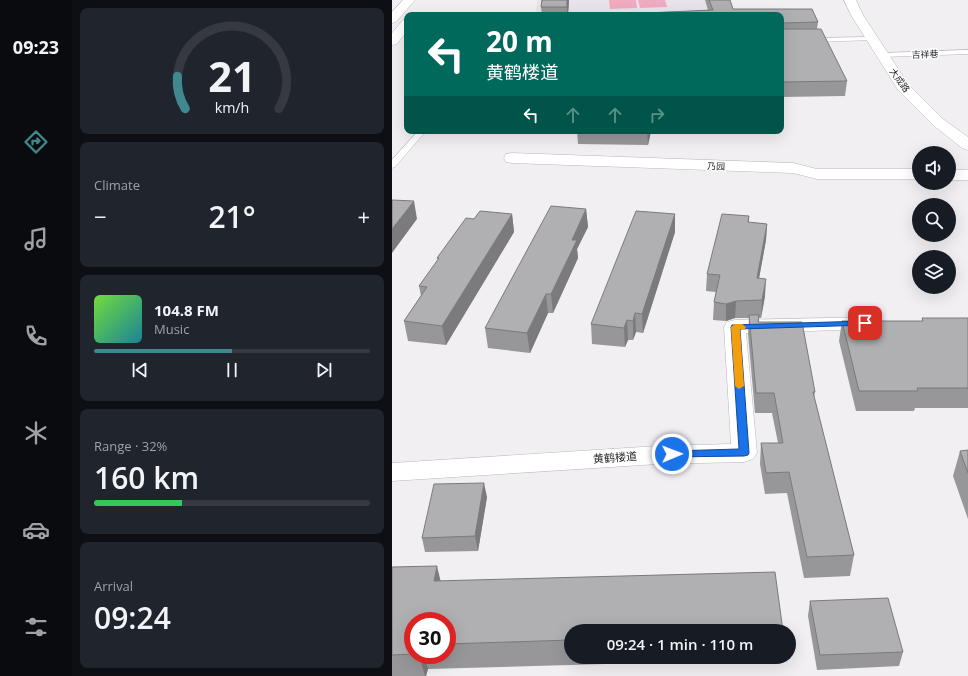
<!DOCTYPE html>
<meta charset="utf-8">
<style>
body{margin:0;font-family:"Open Sans","Noto Sans SC",sans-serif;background:#20242c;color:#f1f3f6;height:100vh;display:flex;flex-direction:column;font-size:15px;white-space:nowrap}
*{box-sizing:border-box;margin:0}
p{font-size:13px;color:#9ea1a6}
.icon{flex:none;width:22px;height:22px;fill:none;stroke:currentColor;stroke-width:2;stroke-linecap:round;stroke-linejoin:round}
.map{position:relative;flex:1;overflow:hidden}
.sheet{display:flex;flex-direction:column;gap:8px;padding:8px;background:#0d0f14;width:320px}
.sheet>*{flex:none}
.guide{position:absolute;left:12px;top:12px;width:380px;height:122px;border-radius:8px;box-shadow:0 4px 16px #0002;background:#00695c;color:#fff;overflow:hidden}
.tools{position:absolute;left:520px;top:146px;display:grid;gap:8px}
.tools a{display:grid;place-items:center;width:44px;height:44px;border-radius:50%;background:#171b24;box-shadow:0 4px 16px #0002;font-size:20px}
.speed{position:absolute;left:12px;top:612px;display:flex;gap:8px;font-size:20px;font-weight:700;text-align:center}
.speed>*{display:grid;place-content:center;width:52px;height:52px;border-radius:50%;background:#171b24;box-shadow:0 4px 16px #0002;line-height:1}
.speed .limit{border:6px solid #d22;background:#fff;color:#111}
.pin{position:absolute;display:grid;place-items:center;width:34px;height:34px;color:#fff;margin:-17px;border-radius:8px;box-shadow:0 2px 6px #0006}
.me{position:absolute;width:44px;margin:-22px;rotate:89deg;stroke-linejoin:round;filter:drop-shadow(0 0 3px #0008)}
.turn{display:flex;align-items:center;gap:14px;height:84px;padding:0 16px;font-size:18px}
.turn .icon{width:52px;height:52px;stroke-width:2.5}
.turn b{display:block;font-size:28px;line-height:34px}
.lanes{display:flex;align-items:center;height:38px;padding:0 16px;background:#0003;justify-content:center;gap:20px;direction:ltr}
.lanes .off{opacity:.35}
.big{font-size:30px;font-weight:600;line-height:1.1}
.sheet .tile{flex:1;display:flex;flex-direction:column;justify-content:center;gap:6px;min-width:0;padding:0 14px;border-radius:8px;background:#20242c}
.sheet .dial{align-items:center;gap:0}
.dial svg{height:104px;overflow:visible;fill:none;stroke:#363941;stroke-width:7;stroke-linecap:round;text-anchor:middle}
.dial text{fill:#f1f3f6;stroke:none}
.song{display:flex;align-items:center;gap:12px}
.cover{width:48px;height:48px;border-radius:6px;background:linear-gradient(135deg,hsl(100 70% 55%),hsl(190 70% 35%))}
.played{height:4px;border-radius:2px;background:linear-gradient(90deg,#40888d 50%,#363941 50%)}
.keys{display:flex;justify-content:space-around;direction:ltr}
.heat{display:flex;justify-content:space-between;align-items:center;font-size:22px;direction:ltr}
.charge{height:6px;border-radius:3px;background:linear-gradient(90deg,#34c759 32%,#363941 0)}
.trip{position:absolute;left:172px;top:624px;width:232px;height:40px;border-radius:20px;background:#171b24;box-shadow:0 4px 16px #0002;font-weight:600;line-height:40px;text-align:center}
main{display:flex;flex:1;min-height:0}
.dock{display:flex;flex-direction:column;width:72px;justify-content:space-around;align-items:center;background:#090b0e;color:#9ea1a6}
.dock .icon{width:28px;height:28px}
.dock .on{color:#40888d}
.dock b{font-size:18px;color:#f1f3f6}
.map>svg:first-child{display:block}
.built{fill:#e9e3ec}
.green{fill:#f1abc1}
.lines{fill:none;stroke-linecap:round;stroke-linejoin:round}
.lane-casing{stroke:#b7b6b8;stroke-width:1}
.street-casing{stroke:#b7b6b8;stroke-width:1}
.highway-casing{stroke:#b7b6b8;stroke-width:1}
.lane{fill:#fff;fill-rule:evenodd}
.street{fill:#fff;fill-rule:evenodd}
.highway{fill:#fff;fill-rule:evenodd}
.wall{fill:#979699;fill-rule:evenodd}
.shaded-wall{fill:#7b7a7d}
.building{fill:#b0afb2;stroke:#7b7a7d}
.route{fill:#1a73e8;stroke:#114b97}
.slow{fill:#f59e0b}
.labels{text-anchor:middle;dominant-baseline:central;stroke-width:3;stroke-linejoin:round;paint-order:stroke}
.far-street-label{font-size:9px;fill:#262526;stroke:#fefdff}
.street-label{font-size:11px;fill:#262526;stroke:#fefdff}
</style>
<main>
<nav class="dock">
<b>09:23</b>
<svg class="icon on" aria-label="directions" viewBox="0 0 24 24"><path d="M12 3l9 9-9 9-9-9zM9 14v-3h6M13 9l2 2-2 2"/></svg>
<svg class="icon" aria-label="music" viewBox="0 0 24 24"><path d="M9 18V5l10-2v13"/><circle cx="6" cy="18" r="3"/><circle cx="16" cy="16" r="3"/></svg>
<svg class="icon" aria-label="phone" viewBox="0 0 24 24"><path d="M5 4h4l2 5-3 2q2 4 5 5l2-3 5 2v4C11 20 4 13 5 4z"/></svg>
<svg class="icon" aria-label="climate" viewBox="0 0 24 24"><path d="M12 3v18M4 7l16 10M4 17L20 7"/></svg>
<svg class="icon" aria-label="car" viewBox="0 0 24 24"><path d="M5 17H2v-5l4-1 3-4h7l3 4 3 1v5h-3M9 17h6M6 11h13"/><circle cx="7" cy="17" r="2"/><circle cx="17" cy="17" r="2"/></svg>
<svg class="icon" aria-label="filters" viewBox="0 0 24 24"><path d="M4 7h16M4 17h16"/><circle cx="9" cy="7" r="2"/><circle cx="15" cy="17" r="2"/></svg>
</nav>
<section class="sheet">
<div class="tile dial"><svg viewBox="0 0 100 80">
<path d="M14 69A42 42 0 1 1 86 69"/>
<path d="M14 69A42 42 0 0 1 8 44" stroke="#40888d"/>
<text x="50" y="56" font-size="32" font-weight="700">21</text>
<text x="50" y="72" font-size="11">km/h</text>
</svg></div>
<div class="tile"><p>Climate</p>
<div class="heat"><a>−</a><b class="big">21°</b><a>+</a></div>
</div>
<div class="tile">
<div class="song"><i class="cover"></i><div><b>104.8 FM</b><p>Music</p></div></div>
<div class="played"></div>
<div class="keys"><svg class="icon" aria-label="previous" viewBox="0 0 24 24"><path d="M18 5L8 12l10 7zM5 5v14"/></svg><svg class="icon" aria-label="pause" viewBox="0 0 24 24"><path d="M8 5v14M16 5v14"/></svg><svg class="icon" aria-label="next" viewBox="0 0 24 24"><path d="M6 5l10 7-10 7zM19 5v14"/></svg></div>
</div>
<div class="tile"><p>Range · 32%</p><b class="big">160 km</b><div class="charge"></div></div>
<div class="tile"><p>Arrival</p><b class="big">09:24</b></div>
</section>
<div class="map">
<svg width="576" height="676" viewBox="0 0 576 676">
<rect width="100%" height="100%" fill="#f1eff2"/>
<polygon class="built" points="145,0 335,0 341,15 144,15"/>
<g class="green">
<polygon points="217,0 244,0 245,8 218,9"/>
<polygon points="246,0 273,0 275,7 248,8"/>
</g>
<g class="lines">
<defs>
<g id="lane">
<polygon points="480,37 483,39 482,40 420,42 417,40 420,38"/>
<polygon points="576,50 576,54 490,57 487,55 490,53"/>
<polygon points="26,131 33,132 3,167 0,168 0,160"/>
</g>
<g id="street">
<polygon points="452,0 464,0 471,15 516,84 551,119 576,137 576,150 570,148 541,125 506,90 459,15"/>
<polygon points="120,153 401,163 425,169 527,169 527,179 425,179 401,173 120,163 114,162 112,158 114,154"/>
<rect x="557" y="170" width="19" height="10"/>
<polygon points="479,317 487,318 490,323 487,328 479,329 354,333 365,453 361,459 352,462 266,464 0,481 0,463 266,446 339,444 332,327 335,322 343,320"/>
</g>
<g id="highway">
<polygon points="11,0 23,0 4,22 0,23 0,12"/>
<polygon points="15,19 15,31 5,44 0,45 0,33 11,20"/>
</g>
</defs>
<use href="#lane" class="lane-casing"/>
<use href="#street" class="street-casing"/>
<use href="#highway" class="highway-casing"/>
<use href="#lane" class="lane"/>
<use href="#street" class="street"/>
<use href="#highway" class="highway"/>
</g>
<g class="wall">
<polygon points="150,0 177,0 176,15 150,15 149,7"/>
<polygon points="313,0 338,0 341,9 420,9 426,22 425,29 429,29 455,81 453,96 389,97 389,15 231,15 231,14 316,10"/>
<polygon points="185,131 259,131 256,145 186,144"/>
<polygon points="194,209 196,227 185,249 186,258 161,313 156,313 138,353 96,348 93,328"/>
<polygon points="120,214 122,232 54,345 16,341 12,321 29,296 27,286 46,260 45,258 82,219"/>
<polygon points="283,214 283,232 251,333 244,332 241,340 236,340 233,347 200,344 199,324"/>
<polygon points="357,216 357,222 375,224 374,240 367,278 373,296 369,318 367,318 367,322 423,392 422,398 462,555 458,576 412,578 395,493 373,494 368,464 369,443 386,443 380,413 363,413 356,334 357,318 343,318 334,321 321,320 322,302 324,292 314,291 315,274"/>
<polygon points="530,318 576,318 576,408 523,408 522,411 464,411 447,341 450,321 530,321"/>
<polygon points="576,450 576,519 561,476 568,451"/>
<polygon points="95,497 86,551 33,552 30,538"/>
<path d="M0,567L49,581L179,631V657H389V659L36,669L34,676H0ZM21,621H55V655H21Z"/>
<polygon points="418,601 511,652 507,666 425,670 416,616"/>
</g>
<g class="shaded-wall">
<polygon points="175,0 177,0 176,15 175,15"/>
<polygon points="255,131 259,131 256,145"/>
<polygon points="22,201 25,219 0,253 0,229"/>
<polygon points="194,209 196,227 185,249 186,258 161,313 159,294 180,240"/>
<polygon points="120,214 122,232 54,345 50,326"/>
<polygon points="283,214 283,232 251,333 250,314"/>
<polygon points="375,224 374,240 364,295 365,278"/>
<polygon points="374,279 373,296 369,318 370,300"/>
<polygon points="154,294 156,313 138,353 135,333"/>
<polygon points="344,301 343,318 334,321 334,304"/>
<polygon points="243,313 244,332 241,340 241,321"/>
<polygon points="235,320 236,340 233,347 232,328"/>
<polygon points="92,483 95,497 86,551 83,536"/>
<polygon points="45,566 51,591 42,581"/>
<polygon points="27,655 32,655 36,669 34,676 33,676"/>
</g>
<g class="building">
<polygon points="150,0 175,0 175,7 149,7"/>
<polygon points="317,0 338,0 341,9 420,9 426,22 390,23 389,24 389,15 231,15 231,14 321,10"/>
<polygon points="389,29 429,29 455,81 389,82"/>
<polygon points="0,200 22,201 0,229"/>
<polygon points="159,206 194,209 180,240 185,240 159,294 154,294 135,333 93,328"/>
<polygon points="88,211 120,214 50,326 12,321 35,287 27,286 47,258 45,258 74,218 82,219"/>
<polygon points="244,211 283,214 250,314 243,313 241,321 235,320 232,328 199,324"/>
<polygon points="330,214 357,216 356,222 375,224 365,278 374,279 370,300 344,301 334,304 322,302 328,275 315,274"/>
<polygon points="357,315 367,315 366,322 410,322 423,392 421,392 462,555 415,557 397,472 374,473 369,443 391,443 382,393 364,393"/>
<polygon points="530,318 576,318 576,388 525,388 526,391 467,391 450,321 531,321"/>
<polygon points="576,450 576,473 568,451"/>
<polygon points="92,483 83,536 30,538 42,484"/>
<polygon points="45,566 42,581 383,572 391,631 179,631 179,640 55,644 55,621 21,621 21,654 0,655 0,567"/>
<polygon points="496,598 511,652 428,655 418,601"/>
</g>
<polygon class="route" points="473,321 477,323 476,325 348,329 357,453 356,455 352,456 276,457 275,454 276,452 280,451 347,449 339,327 340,325"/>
<polygon class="slow" points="343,324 350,324 354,327 353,329 348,329 352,386 347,389 343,386 339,327"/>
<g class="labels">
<g class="far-street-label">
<text transform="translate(533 54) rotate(-2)">吉祥巷</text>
<text transform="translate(508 80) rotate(54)">大成路</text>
<text transform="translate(324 166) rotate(2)">乃园</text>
</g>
<g class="street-label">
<text transform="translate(223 457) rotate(-4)">黄鹤楼道</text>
</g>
</g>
</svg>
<div class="tools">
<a><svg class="icon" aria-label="sound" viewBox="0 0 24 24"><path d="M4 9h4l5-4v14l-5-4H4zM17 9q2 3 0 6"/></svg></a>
<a><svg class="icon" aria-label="search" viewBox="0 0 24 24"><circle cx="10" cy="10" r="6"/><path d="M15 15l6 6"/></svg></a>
<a><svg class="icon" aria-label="layers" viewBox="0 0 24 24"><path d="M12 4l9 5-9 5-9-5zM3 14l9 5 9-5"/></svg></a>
</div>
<div class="speed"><div class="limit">30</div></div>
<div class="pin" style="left:473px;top:323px;background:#d93025"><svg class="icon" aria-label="arrive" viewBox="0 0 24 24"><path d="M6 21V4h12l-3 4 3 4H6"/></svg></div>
<svg class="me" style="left:280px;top:454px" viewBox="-20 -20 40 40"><circle r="17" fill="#1a73e8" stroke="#fff" stroke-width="3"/><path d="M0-11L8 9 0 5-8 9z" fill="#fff"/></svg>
<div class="trip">09:24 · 1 min · 110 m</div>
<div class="guide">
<div class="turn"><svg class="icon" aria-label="left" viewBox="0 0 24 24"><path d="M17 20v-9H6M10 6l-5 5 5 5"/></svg><div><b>20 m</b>黄鹤楼道</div></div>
<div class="lanes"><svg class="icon" aria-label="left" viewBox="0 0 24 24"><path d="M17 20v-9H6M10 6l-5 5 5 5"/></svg><svg class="icon off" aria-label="ahead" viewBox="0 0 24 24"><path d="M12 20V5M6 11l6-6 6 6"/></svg><svg class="icon off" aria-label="ahead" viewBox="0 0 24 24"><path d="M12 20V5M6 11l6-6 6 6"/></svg><svg class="icon off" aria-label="right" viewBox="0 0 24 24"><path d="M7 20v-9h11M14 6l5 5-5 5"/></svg></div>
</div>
</div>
</main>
